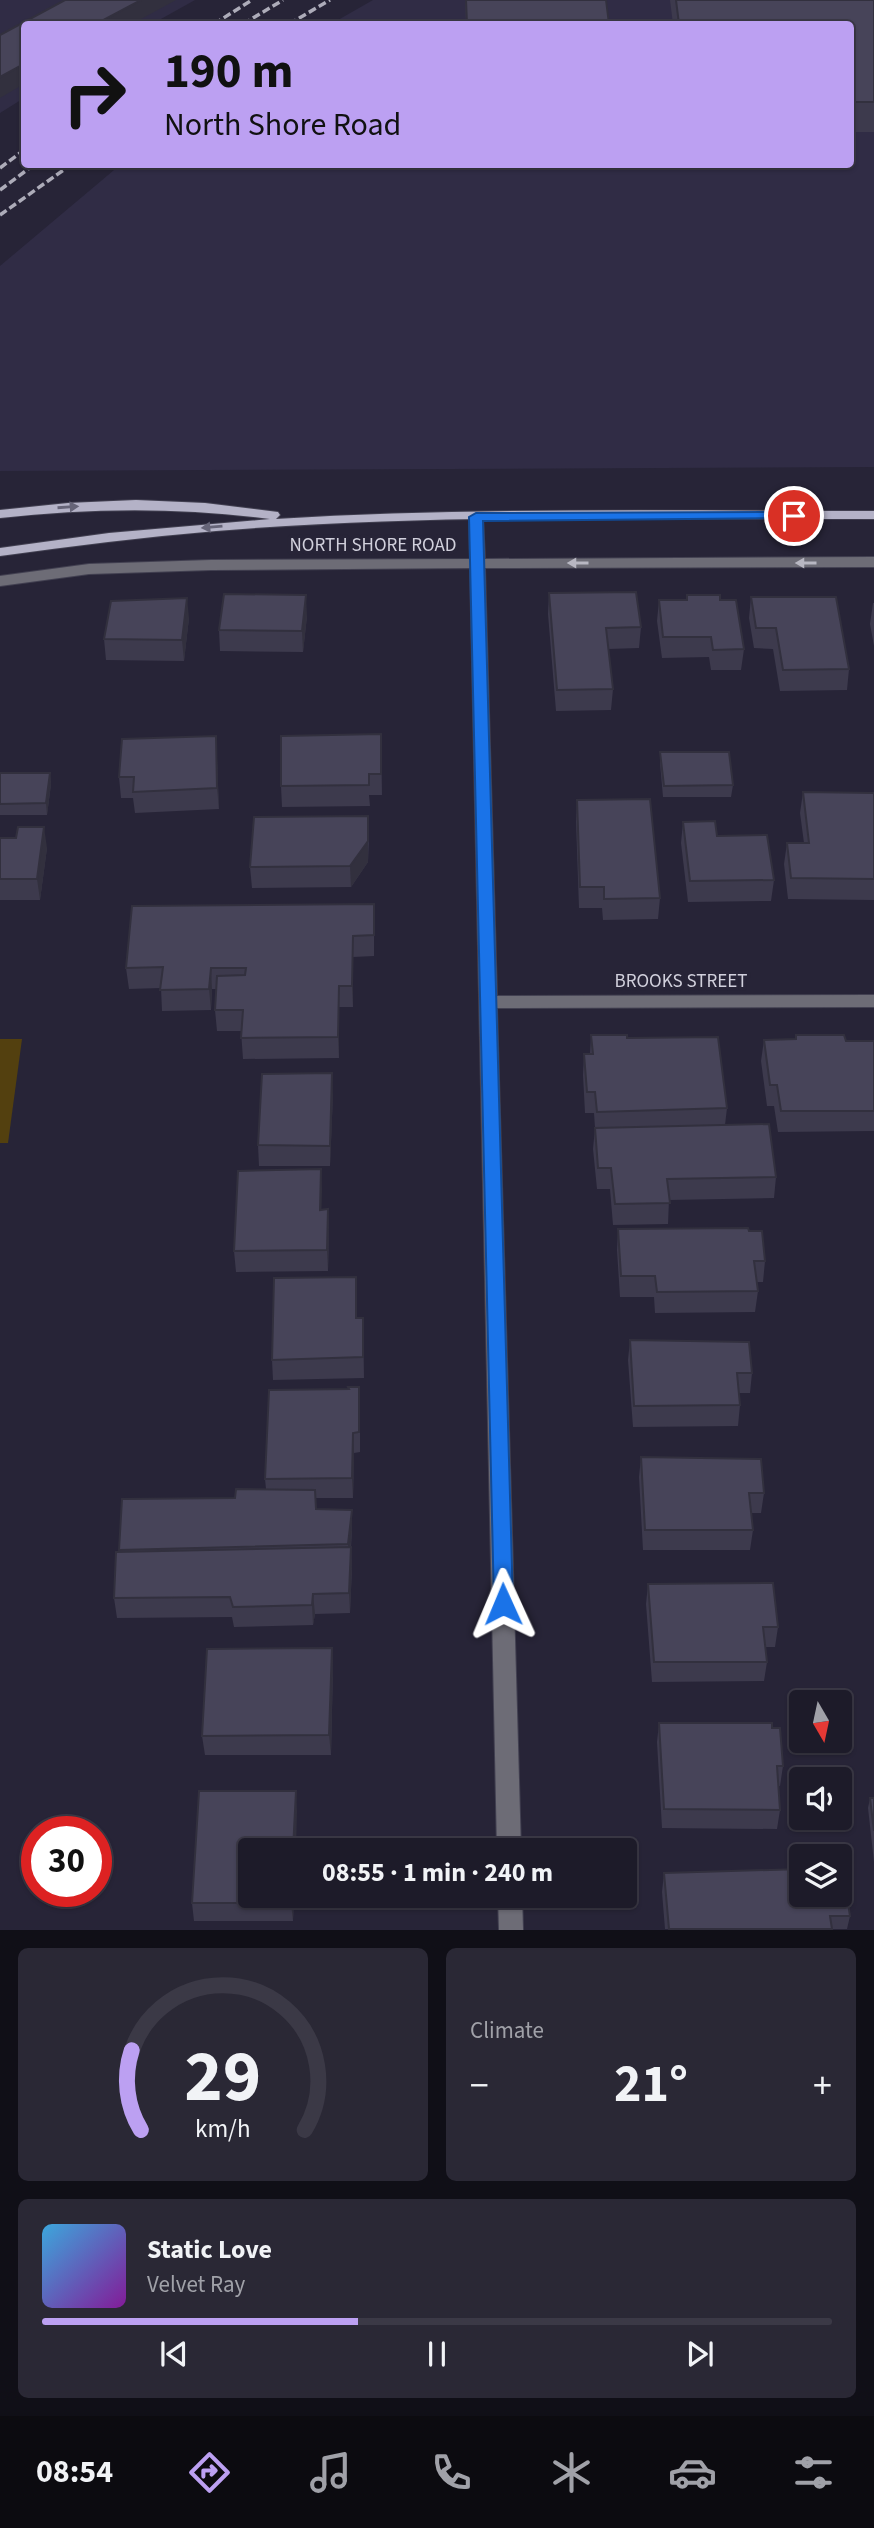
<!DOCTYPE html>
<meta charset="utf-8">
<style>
body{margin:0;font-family:"Source Sans 3",sans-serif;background:#2a2835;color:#f1f3f6;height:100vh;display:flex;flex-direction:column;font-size:26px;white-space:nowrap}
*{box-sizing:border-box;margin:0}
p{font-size:23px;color:#a0a1a8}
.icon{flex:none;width:38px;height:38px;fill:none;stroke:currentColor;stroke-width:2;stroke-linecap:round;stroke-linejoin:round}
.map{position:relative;height:1930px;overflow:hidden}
.panel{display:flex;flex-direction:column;gap:18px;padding:18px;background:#100f17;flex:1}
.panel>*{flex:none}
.banner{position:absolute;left:21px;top:21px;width:833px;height:147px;border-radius:7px;box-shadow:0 2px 5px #0004,0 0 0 2px #3b3946;background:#bca0f2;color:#111;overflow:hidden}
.needle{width:46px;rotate:171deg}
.fabs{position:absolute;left:789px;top:1690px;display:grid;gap:14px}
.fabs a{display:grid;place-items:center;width:63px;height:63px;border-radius:7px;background:#1d1b29;box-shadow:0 2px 5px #0004,0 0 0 2px #3b3946;font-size:35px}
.speed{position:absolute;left:21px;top:1816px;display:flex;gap:14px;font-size:35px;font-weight:700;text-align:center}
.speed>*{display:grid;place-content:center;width:91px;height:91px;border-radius:50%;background:#1d1b29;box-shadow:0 2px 5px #0004,0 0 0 2px #3b3946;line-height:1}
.speed .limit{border:10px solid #d22;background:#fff;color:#111}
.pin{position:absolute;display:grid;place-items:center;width:60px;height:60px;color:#fff;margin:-30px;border:4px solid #fff;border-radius:50%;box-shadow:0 2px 7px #0007}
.me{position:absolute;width:77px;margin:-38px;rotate:359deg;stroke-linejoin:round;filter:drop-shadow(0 0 5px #0008)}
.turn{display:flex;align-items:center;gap:24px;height:147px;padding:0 28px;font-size:32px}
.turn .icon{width:91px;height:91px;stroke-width:2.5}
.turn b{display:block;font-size:49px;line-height:60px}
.big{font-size:52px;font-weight:700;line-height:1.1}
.panel .tile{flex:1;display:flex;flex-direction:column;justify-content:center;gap:10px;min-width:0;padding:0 24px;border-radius:10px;background:#2a2835}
.panel .dial{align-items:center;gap:0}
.dial svg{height:182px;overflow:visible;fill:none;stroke:#3b3946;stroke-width:7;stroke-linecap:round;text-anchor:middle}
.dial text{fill:#f1f3f6;stroke:none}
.song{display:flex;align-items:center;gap:21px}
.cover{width:84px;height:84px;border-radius:10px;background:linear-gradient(135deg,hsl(200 70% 55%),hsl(290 70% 35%))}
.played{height:7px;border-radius:4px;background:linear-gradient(90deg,#bca0f2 40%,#3b3946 40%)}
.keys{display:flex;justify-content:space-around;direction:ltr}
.heat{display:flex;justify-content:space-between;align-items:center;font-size:38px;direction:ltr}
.panel .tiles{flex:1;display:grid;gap:18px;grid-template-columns:1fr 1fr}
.tile:last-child{grid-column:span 2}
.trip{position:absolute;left:238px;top:1838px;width:399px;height:70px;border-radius:7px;background:#1d1b29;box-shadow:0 2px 5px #0004,0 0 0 2px #3b3946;font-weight:700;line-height:70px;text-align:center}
.tab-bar{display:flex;height:112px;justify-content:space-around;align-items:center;background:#0c0b10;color:#a0a1a8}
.tab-bar .icon{width:49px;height:49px}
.tab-bar .on{color:#bca0f2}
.tab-bar b{font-size:32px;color:#f1f3f6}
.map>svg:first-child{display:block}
.built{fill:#302c45}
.green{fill:#53400f}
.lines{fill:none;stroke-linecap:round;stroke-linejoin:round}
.minor-casing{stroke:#424051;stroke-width:2}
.major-casing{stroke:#424051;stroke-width:2}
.minor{fill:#6d6c76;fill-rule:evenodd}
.major{fill:#b4b2c7;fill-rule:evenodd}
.rail{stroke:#adacb9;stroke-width:3.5;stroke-dasharray:8 3.5;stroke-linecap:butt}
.wall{fill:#3d3a4d}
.shaded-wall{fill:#32303e}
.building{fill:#474459;stroke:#32303e;stroke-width:2}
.oneway{fill:#666478}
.oneway2{fill:#b8b7c2}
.route{fill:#1a73e8;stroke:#114b97;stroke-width:2}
.labels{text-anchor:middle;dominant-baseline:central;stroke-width:7;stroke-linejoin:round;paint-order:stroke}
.street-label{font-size:19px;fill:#d1d0dc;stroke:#272437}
</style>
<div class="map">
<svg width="874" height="1930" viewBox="0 0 874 1930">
<rect width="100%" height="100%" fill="#272437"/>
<g class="built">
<polygon points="0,0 195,0 152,24 24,24 24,98 0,113"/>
<polygon points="373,0 874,0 874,467 0,471 0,266 120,165 850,164 850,24 331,24"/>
</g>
<polygon class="green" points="0,1039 22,1039 8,1143 0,1143"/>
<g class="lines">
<defs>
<g id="minor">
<polygon points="476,513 483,517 485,559 874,557 874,567 485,568 497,996 874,995 874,1007 497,1008 521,1850 497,1850 470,568 211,570 89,574 0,586 0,576 89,564 211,560 470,559 469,517"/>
<polygon points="498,1895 522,1895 523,1930 499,1930"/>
</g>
<path id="major" d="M136,500L205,503L278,512L280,515L276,519C475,507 675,511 874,511V519C655,519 435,513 216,531C144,537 72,546 0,556V548L109,533L270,519C179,507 90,508 0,518V510L68,503Z"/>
</defs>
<use href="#minor" class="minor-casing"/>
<use href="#major" class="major-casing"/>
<use href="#minor" class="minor"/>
<use href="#major" class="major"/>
<g class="rail">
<polyline points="214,24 252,0"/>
<polyline points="243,24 283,0"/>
<polyline points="289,24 330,0"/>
<polyline points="0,168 24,150"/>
<polyline points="0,190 35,164"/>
<polyline points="0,215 72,164"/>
</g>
</g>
<g class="wall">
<polygon points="465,0 606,0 609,24 466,24"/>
<polygon points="670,0 874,0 874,132 850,132 850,24 673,24"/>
<polygon points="549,593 641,627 639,648 608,649 613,689 611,710 556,711 548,614"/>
<polygon points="687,595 720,600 744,649 741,670 711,670 709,657 662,658 657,621 659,600 686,600"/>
<polygon points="751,597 849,669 847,690 780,691 773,649 754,648 749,618"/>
<polygon points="873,603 874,603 874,646 870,624"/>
<polygon points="307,616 303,652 220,651 219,630"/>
<polygon points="189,618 184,661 106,660 104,639"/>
<polygon points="381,734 382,795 369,795 370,806 282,807 281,786"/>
<polygon points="216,736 219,809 135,813 133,798 121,798 119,777"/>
<polygon points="660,752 733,785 731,797 663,797 660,763"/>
<polygon points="0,773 50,773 51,784 47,815 0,815"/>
<polygon points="803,792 874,795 874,900 788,899 784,864 787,843 804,843 800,813"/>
<polygon points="577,800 660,898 658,919 603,920 602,908 579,908 576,821"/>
<polygon points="683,822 717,836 774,880 771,901 688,902 681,843"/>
<polygon points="369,837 368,862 351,887 252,888 250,867"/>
<polygon points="0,838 47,848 40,900 0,900"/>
<polygon points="374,904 374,956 353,957 353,1007 339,1007 339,1058 243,1059 241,1031 217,1031 215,1010 217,989 212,989 211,1010 162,1011 161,988 129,989 126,968"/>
<polygon points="591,1035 627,1038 727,1108 725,1125 776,1177 774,1198 669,1200 668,1224 613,1225 610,1189 597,1189 593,1149 595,1128 594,1113 585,1113 583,1075 584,1054 590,1054"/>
<polygon points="796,1035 846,1041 874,1041 874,1131 778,1132 774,1106 767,1106 761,1061 764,1040 795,1039"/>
<polygon points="333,1094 330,1166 259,1166 258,1145"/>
<polygon points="321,1169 321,1209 328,1209 329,1230 328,1271 236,1272 234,1251"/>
<polygon points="618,1229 765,1261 763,1282 757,1282 758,1291 755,1312 655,1313 654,1297 620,1297 617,1250"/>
<polygon points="357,1298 357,1318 363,1318 364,1378 273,1380 272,1360"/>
<polygon points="630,1340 752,1373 750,1393 739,1393 740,1405 738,1426 633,1427 628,1360"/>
<polygon points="360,1408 360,1452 354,1453 353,1498 316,1498 316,1509 352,1510 352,1530 351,1547 352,1567 350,1613 315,1614 313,1625 234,1627 232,1617 117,1618 114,1598 119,1550 235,1498 266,1489 265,1479"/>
<polygon points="641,1457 764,1493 761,1513 751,1513 753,1530 750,1550 643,1550 639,1477"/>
<polygon points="648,1584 778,1627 775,1647 765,1647 767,1662 764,1681 652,1682 646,1604"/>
<polygon points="332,1648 333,1667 331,1755 205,1755 202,1736"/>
<polygon points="659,1723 772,1728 783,1766 780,1786 778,1786 780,1810 777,1829 662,1828 657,1742"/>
<polygon points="870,1798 874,1798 874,1862 868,1808"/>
<polygon points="297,1810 250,1895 294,1895 293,1921 194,1921 192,1903"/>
<polygon points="664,1873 850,1916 847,1929 665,1929 662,1892"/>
</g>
<g class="shaded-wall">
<polygon points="141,0 176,0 132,24 96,24"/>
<polygon points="24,64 24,84 0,98 0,77"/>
<polygon points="306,595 307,616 303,652 302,631"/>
<polygon points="187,598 189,618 184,661 182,640"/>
<polygon points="216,736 217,757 219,809 217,788"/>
<polygon points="50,773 51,784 47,815 46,803"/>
<polygon points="368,816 368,862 351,887 350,866"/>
<polygon points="44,827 47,848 40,900 37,879"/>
<polygon points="353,936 353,1007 352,986"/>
<polygon points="211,968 212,989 211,1010 209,989"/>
<polygon points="339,986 339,1058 338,1037"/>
<polygon points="332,1073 333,1094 330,1166 330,1146"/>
<polygon points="321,1169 322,1190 321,1230 320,1210"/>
<polygon points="328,1209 329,1230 328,1271 327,1250"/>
<polygon points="353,1433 354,1453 353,1498 352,1478"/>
<polygon points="352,1510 352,1530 349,1564 348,1544"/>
<polygon points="351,1547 352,1567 350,1613 349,1593"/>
<polygon points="313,1594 315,1614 313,1625 312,1605"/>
<polygon points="332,1648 333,1667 331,1755 329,1735"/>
<polygon points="296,1791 297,1810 296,1850 293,1850"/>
<polygon points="292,1895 294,1895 293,1921 291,1903"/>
</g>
<g class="building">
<polygon points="65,0 141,0 96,24 24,24 24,64 0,77 0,35"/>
<polygon points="466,0 606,0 609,24 467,24"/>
<polygon points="676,0 874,0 874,102 850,102 850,24 679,24"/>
<polygon points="636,592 641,627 606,628 613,689 557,690 549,593"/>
<polygon points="224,594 306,595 302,631 219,630"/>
<polygon points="687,595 720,595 720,600 736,600 744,649 713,650 711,637 663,637 659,600 687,600"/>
<polygon points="751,597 836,597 849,669 783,670 776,628 756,628"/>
<polygon points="187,598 182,640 104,639 111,601"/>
<polygon points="381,734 381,774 369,774 369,785 281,786 281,736"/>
<polygon points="216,736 217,788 133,792 134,777 119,777 122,739"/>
<polygon points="660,752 729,752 733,785 664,786"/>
<polygon points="0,773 50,773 46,803 0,804"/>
<polygon points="803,792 874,793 874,879 791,878 787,843 809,843"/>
<polygon points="650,799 660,898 604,899 604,887 580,887 577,800"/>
<polygon points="368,816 368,841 350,866 250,867 254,817"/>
<polygon points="715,821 717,836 767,835 774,880 690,881 683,822"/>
<polygon points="18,827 44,827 37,879 0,879 0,838 16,838"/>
<polygon points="374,904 374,935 353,936 352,986 339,986 338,1037 241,1038 243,1010 215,1010 217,976 245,975 246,968 211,968 209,989 160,990 163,967 126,968 132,906"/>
<polygon points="591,1035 627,1035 627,1038 718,1037 727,1108 597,1112 595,1092 587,1092 584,1054 593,1054"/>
<polygon points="796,1035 844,1035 846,1041 874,1041 874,1111 781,1111 777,1085 770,1085 764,1040 796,1039"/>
<polygon points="332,1073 330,1146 258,1145 262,1074"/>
<polygon points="769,1124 776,1177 667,1179 670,1203 615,1204 611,1168 598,1168 595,1128"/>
<polygon points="321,1169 320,1210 328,1209 327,1250 234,1251 238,1171"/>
<polygon points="748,1228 749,1231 762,1231 765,1261 754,1261 758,1291 657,1292 655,1276 621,1276 618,1229"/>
<polygon points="356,1277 356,1318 363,1318 363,1357 272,1360 274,1278"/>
<polygon points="630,1340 749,1342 752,1373 737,1373 740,1405 634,1406"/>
<polygon points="348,1387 359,1387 359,1432 353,1433 352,1478 265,1479 269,1390 349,1389"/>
<polygon points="641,1457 761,1459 764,1493 749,1493 753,1530 645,1530"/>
<polygon points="236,1489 315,1490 316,1509 352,1510 348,1544 119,1550 122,1499 235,1498"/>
<polygon points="351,1547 349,1593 313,1594 312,1605 233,1607 230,1597 114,1598 116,1552"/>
<polygon points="773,1583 778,1627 763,1627 767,1662 654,1662 648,1584"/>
<polygon points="332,1648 329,1735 202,1736 207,1649"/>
<polygon points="659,1723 772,1723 772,1728 780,1728 783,1766 777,1766 780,1810 664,1809"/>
<polygon points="199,1791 296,1791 293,1850 250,1850 250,1895 292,1895 291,1903 192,1903"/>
<polygon points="870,1798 874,1798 874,1831"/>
<polygon points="802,1869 802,1895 840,1895 840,1878 844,1878 850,1916 830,1916 832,1929 669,1929 664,1873"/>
</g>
<defs><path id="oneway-solid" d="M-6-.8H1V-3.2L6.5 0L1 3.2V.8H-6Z" transform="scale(1.75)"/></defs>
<g class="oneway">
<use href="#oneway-solid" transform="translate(68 507) rotate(-4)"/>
<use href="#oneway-solid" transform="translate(212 527) rotate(175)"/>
</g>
<g class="oneway2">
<use href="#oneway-solid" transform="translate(578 563) rotate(180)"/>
<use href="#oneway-solid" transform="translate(806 563) rotate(180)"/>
</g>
<polygon class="route" points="794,512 799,513 799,518 483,521 513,1604 510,1610 503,1612 497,1610 494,1604 469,517 476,513"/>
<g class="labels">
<g class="street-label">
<text x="373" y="545">NORTH SHORE ROAD</text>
<text x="681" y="981">BROOKS STREET</text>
</g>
</g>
</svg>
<div class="fabs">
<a><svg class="needle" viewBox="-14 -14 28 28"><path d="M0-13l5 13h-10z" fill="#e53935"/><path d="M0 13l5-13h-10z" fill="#a0a1a8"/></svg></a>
<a><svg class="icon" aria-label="sound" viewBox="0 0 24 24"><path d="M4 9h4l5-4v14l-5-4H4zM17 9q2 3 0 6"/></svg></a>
<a><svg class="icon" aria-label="layers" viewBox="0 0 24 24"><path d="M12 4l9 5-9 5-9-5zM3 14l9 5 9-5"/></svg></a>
</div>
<div class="speed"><div class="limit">30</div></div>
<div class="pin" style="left:794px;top:516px;background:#d93025"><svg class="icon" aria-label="arrive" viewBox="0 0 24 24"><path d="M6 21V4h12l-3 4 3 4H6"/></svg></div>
<svg class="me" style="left:503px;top:1604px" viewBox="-20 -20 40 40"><path d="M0-17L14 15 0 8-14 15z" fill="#1a73e8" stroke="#fff" stroke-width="4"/></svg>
<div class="trip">08:55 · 1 min · 240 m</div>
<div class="banner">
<div class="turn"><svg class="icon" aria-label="right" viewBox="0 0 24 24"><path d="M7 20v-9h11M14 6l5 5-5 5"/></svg><div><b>190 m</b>North Shore Road</div></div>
</div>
</div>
<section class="panel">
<div class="tiles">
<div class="tile dial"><svg viewBox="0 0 100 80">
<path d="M14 69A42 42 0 1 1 86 69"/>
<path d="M14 69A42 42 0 0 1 10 34" stroke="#bca0f2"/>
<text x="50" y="56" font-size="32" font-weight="700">29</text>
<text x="50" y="72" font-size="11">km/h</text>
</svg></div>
<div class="tile"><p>Climate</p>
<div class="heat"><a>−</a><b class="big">21°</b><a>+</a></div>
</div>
<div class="tile">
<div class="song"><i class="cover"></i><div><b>Static Love</b><p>Velvet Ray</p></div></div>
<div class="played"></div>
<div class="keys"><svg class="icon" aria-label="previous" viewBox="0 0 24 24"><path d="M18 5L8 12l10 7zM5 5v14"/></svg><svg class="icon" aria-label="pause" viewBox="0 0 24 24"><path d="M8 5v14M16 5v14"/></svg><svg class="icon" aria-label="next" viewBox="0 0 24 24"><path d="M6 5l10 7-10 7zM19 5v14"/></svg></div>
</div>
</div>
</section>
<nav class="tab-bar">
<b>08:54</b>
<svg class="icon on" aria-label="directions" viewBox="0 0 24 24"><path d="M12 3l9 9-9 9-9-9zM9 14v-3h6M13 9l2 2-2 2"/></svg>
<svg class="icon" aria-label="music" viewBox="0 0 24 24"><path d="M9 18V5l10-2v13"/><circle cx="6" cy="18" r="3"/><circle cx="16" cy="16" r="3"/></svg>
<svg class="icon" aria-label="phone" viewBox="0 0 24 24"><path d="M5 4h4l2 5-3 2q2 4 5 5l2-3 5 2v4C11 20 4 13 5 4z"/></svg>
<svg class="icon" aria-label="climate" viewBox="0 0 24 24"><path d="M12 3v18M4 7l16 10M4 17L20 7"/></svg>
<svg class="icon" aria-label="car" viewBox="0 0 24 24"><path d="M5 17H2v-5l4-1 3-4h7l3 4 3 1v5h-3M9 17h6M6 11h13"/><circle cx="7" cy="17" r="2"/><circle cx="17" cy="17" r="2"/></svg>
<svg class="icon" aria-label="filters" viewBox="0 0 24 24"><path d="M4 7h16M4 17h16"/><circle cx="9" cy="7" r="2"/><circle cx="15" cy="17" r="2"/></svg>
</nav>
